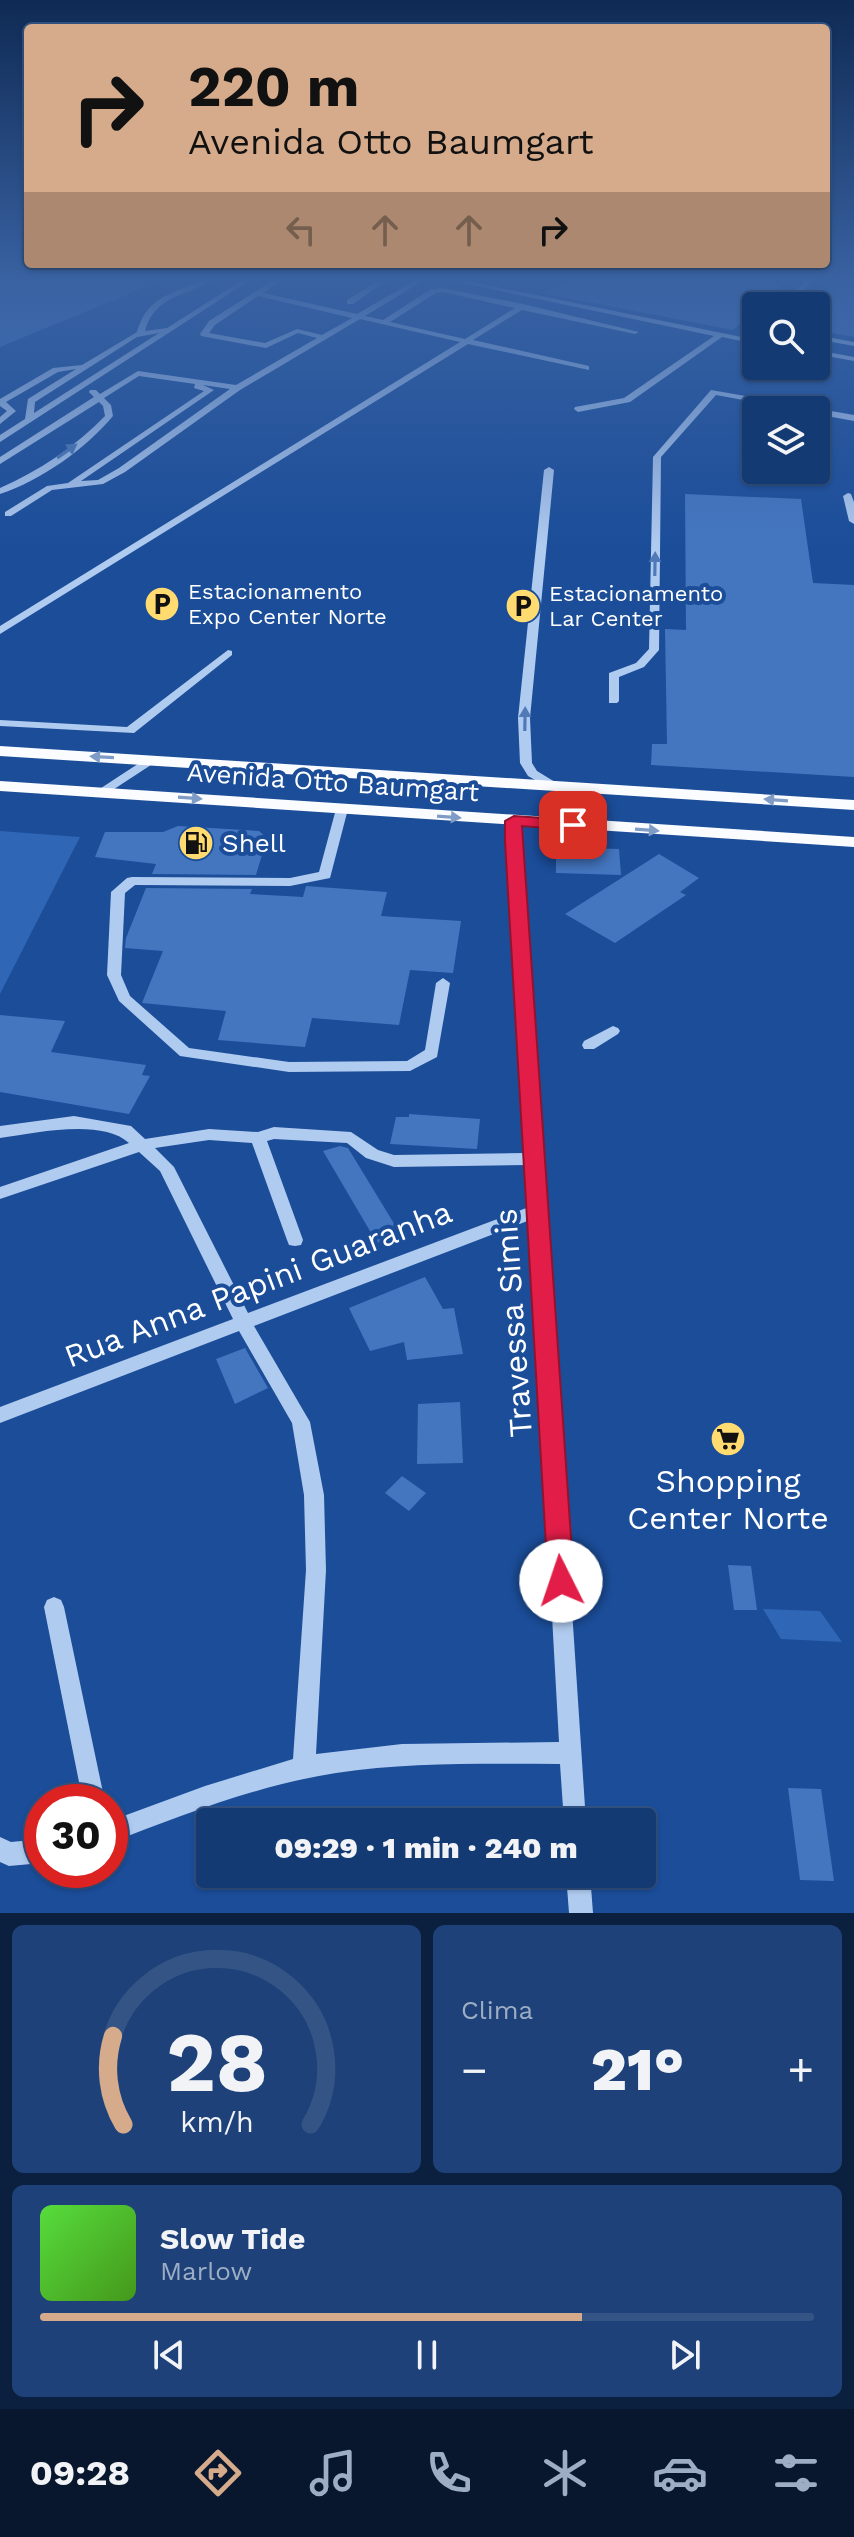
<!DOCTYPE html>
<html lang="pt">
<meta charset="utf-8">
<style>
body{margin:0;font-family:"Work Sans",sans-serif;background:#1d4178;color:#f1f3f6;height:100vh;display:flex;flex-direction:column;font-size:30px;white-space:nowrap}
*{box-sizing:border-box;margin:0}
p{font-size:26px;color:#9dadc4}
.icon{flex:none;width:44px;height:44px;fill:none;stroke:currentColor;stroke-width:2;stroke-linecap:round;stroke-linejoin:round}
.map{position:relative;height:1913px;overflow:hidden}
.drawer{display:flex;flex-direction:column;gap:12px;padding:12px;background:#0b203f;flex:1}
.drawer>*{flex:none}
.guide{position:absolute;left:24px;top:24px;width:806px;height:244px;border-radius:8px;box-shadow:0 2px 6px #0004,0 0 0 2px #335485;background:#d6ab8b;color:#111;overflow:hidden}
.tools{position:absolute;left:742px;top:292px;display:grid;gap:16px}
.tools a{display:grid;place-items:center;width:88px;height:88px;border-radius:8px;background:#143a73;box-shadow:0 2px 6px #0004,0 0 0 2px #335485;font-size:40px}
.speed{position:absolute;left:24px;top:1784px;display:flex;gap:16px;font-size:40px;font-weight:700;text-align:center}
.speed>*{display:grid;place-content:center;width:104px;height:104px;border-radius:50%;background:#143a73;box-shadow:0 2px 6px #0004,0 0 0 2px #335485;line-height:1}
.speed .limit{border:12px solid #d22;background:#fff;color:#111}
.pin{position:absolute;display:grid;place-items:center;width:68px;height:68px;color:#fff;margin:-34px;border-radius:16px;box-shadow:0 4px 12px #0006}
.me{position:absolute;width:88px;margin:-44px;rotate:356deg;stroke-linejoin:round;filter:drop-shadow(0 0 6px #0008)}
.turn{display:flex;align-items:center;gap:28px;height:168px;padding:0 32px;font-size:36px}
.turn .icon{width:104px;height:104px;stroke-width:2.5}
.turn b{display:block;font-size:56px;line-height:68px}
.lanes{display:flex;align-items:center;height:76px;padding:0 32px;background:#0003;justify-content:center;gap:40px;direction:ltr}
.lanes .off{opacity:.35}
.big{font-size:60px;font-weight:800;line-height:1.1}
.drawer .card{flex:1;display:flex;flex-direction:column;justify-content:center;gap:12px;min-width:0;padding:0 28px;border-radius:12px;background:#1d4178}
.drawer .dial{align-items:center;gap:0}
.dial svg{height:208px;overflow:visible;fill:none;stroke:#335485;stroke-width:7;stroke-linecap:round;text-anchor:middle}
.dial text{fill:#f1f3f6;stroke:none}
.song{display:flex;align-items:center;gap:24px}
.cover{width:96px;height:96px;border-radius:12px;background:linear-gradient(135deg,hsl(110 70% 55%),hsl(100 70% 35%))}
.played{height:8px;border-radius:4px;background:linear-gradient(90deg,#d6ab8b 70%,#335485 70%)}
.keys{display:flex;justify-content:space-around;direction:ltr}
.heat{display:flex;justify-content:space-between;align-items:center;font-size:44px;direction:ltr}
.drawer .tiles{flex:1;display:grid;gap:12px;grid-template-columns:1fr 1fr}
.card:last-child{grid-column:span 2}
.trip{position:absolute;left:196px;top:1808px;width:460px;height:80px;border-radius:8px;background:#143a73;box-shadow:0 2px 6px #0004,0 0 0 2px #335485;font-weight:800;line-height:80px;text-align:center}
.dock{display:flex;height:128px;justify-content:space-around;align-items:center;background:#08172e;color:#9dadc4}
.dock .icon{width:56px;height:56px}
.dock .active{color:#d6ab8b}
.dock b{font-size:36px;color:#f1f3f6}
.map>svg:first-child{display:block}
.green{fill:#2f66b6}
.building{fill:#4476c0}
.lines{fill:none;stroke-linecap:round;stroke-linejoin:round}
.minor{fill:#b0cbf0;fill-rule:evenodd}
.major{fill:#fafcff;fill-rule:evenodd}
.oneway{fill:#4f79b7}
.oneway2{fill:#7f9cc7}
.route{fill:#e11d48;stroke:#92132f;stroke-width:2}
.labels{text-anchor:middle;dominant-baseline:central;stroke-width:8;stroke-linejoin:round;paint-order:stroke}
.far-poi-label{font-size:22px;fill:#fff;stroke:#1b4d99;text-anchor:start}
.street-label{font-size:26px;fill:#fff;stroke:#1b4d99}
.poi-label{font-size:26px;fill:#fff;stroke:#1b4d99;text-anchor:start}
.near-street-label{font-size:32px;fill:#fff;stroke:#1b4d99}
.near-poi-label{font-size:32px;fill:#fff;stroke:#1b4d99}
</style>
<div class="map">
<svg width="854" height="1913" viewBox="0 0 854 1913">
<rect width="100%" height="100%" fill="#1b4d99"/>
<g class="green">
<polygon points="0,831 80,837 0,994"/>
<polygon points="763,1609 820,1611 842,1642 781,1639"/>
</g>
<g class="building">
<polygon points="0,279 162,279 162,280 0,347"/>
<polygon points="573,279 789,279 760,306 756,306 756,310 733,330 542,293"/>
<polygon points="854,285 854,337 816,330 816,290"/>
<polygon points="685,494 801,499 813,583 854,585 854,777 651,765 652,744 667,744 665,629 686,630"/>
<polygon points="178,826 259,831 267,838 256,875 152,874 156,864 95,857 105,832 163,832"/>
<polygon points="556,847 619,849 621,875 556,873"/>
<polygon points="659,854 699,878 680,892 686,895 615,943 565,914"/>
<polygon points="306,886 387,892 381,916 461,921 453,973 410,970 399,1025 312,1018 305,1047 218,1040 226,1011 142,1003 163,951 125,948 126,938 146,888 252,889 250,894 303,897"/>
<polygon points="0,1015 65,1021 51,1052 146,1065 142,1075 150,1076 129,1114 0,1092"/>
<polygon points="409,1114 480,1119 477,1149 390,1144 396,1117 409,1117"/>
<polygon points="340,1146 348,1148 401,1235 377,1243 323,1151"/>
<polygon points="425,1277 443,1309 454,1308 463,1354 407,1360 404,1342 370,1351 349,1308"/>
<polygon points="245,1348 268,1388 235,1404 216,1359"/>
<polygon points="460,1402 463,1463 417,1464 418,1404"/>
<polygon points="402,1476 426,1493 409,1511 385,1493"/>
<polygon points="728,1565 751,1566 757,1610 734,1610"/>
<polygon points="788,1788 821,1789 834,1881 800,1880"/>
</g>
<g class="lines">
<g class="minor">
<path d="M205,279H215C188,296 155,294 145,331L167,328L244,279H252L0,442V435L25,419L28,399L76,369L58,372L6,402L16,411L0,424V417L7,411L0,406V399L53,368L82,365L137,332C147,295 175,293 205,279ZM159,333L34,413L35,402L137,337Z"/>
<path d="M275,279H283L263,293L357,314L417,279H426L365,316L383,320L431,289L443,288L523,304L639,332L635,334L522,310L473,340L589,366V370L468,344L0,634V626L460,342L360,319L240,390L125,472L103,484L52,490L11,516H5V512L47,486L68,483L204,391L194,388L195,384L139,376L104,398L111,405L113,416C85,449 42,480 0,494V488C39,471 76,446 105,416L103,406L99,402L0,464V457L94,397L89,392L90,390H96L100,394L138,371L236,385L317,338L298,333L266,348L201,336L200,334L209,321ZM443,292L515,308L465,339L390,322L436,293ZM258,296L352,318L322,335L297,329L265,343L209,333L215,325ZM203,385L230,389L119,468L98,480L81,481L214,390Z"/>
<polygon points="381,279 389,279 353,304 347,304 347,300"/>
<polygon points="443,279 458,279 756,340 756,344 722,337 630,402 578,412 574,409 575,407 624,398 714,336"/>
<polygon points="807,279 814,279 789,306 781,306"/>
<polygon points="816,335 854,342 854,346 816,339"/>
<polygon points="816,350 854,357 854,361 816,354"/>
<polygon points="711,390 854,415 854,421 816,414 816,410 798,410 716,395 661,457 659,650 644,667 619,677 619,701 617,703 609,703 609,673 636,663 649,649 653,457"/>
<polygon points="549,467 554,470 530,718 532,763 537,771 555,782 557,785 555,788 551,789 528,776 520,763 518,718 544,470"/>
<polygon points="848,493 851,494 854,502 854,524 849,521 843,496"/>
<polygon points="228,650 232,651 232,655 134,733 0,726 0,720 127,727"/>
<polygon points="150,756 154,757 156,760 154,763 105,795 101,796 95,792"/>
<polygon points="342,805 348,809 330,878 290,886 135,885 125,893 121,975 130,996 189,1048 289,1062 407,1061 425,1050 436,983 443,978 450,983 437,1057 410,1071 289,1072 180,1056 119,1001 107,975 111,892 127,878 132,877 290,878 319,872 336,809"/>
<path d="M514,817L520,821L586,1822H564L560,1764C486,1764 410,1762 336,1773C258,1785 183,1815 110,1843V1821L205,1786L293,1759L306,1570L304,1495L292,1423L239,1331L0,1423V1407L233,1319L160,1171L139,1152L0,1199V1187L129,1143C102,1118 35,1133 0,1138V1126L74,1116L131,1126L145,1139L209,1129L258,1132L274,1127L351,1132L378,1150L394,1155L526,1153L508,821ZM274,1139L347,1143L366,1158L394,1167L527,1165L529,1207L248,1313L174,1167L155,1148L209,1140L252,1143L287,1240L289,1245L295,1246L301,1245L303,1240L267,1141ZM530,1220L559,1742L402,1744L316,1754L326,1570L324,1495L310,1422L254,1326Z"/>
<polygon points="613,1026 618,1028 620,1031 618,1034 594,1049 584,1049 582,1045 584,1041"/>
<polygon points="54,1597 61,1600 64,1607 105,1802 83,1802 44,1607 47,1600"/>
<polygon points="0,1837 11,1842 42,1839 42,1863 9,1866 0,1862"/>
<polygon points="566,1874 590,1874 593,1913 569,1913"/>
</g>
<g class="major">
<polygon points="0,746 854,800 854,810 0,756"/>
<polygon points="0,781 854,837 854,847 0,791"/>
</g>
</g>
<defs><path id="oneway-solid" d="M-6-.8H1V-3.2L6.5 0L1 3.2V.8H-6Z" transform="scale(2)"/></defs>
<g class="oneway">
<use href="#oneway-solid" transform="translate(67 451) rotate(-35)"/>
<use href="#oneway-solid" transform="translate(655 564) rotate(-89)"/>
<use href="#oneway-solid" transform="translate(525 719) rotate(-89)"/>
</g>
<g class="oneway2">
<use href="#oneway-solid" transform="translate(102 757) rotate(-177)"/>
<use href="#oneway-solid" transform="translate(190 798) rotate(4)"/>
<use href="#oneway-solid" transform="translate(776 800) rotate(-176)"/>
<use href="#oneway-solid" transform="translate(449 817) rotate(4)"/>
<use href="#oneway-solid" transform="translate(647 830) rotate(4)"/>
</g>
<linearGradient id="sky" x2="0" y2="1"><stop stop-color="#0f2a54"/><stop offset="0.51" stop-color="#3962a2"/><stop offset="1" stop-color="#3962a2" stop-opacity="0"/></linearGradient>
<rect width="854" height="547" fill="url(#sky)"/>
<polygon class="route" points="514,816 573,820 581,825 573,830 522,826 574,1581 570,1590 561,1594 552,1590 548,1581 505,841 505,821"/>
<defs>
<symbol id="parking-disc" viewBox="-11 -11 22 22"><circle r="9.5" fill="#ffdb70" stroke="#1b4d99"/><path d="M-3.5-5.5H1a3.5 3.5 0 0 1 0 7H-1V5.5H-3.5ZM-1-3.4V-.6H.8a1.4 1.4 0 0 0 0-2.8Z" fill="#111"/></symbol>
<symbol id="fuel-disc" viewBox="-11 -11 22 22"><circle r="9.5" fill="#ffdb70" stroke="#1b4d99"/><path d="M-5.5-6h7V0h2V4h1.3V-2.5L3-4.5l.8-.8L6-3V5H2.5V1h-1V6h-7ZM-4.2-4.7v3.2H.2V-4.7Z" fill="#111"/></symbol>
<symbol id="supermarket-disc" viewBox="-11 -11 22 22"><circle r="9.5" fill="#ffdb70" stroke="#1b4d99"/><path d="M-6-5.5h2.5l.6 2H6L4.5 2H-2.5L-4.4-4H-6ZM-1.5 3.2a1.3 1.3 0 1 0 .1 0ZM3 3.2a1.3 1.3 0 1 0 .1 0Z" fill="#111"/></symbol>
</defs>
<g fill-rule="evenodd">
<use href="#parking-disc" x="142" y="584" width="40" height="40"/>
<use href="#parking-disc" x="503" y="586" width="40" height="40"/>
<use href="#fuel-disc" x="176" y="823" width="40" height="40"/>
<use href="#supermarket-disc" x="708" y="1419" width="40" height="40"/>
</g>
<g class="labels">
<g class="far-poi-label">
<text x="188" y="591">Estacionamento<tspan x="188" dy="25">Expo Center Norte</tspan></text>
<text x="549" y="593">Estacionamento<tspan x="549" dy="25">Lar Center</tspan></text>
</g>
<g class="street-label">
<text transform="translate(333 782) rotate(4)">Avenida Otto Baumgart</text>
</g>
<g class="poi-label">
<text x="222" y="843">Shell</text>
</g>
<g class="near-street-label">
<text transform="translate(258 1284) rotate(-21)">Rua Anna Papini Guaranha</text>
<text transform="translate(513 1323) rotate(-94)">Travessa Simis</text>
</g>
<g class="near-poi-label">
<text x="728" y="1481">Shopping<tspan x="728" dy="37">Center Norte</tspan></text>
</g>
</g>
</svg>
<div class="tools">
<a><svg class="icon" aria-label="search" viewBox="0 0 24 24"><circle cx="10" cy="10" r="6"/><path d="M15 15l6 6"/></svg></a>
<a><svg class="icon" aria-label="layers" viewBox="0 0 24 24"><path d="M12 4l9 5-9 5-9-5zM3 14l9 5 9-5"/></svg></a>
</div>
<div class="speed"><div class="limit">30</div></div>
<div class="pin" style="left:573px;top:825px;background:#d93025"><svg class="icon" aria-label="arrive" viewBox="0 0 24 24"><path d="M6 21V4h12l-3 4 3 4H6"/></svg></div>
<svg class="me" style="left:561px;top:1581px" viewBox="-20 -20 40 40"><circle r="19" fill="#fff"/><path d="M0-13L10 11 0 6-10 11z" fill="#e11d48"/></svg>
<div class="trip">09:29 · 1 min · 240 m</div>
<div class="guide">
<div class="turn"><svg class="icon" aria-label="right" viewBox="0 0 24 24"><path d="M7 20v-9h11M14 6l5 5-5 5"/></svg><div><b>220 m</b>Avenida Otto Baumgart</div></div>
<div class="lanes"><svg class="icon off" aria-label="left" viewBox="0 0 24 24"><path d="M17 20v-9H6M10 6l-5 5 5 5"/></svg><svg class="icon off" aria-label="ahead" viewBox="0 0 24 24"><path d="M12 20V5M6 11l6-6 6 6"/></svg><svg class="icon off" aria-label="ahead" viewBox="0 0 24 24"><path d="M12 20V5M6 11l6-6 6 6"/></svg><svg class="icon" aria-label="right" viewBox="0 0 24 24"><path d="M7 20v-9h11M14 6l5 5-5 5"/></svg></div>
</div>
</div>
<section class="drawer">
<div class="tiles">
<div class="card dial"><svg viewBox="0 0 100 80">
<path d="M14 69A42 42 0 1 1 86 69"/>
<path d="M14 69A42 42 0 0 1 10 35" stroke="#d6ab8b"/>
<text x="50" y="56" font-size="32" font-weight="700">28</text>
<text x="50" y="72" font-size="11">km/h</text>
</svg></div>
<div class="card"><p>Clima</p>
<div class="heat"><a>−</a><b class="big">21°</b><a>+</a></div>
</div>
<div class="card">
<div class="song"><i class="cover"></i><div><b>Slow Tide</b><p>Marlow</p></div></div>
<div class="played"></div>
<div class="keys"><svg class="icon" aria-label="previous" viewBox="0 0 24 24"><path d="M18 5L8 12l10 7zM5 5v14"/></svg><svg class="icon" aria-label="pause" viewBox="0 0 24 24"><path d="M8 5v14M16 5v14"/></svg><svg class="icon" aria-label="next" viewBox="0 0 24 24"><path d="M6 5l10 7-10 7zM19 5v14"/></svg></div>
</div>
</div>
</section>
<nav class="dock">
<b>09:28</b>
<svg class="icon active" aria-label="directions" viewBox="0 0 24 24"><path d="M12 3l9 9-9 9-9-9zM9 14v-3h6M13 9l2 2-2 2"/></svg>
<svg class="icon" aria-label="music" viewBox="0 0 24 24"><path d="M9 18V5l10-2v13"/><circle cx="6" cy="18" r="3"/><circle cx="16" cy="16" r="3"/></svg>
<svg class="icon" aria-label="phone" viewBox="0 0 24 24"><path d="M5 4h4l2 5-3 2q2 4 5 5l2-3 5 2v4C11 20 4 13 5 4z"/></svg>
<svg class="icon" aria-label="climate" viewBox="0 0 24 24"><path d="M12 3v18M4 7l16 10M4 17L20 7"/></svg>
<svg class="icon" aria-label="car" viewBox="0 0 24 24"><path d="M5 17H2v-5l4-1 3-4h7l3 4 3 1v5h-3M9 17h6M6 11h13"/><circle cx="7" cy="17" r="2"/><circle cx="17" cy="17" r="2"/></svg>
<svg class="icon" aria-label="filters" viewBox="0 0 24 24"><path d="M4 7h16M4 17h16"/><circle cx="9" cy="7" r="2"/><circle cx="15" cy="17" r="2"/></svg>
</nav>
